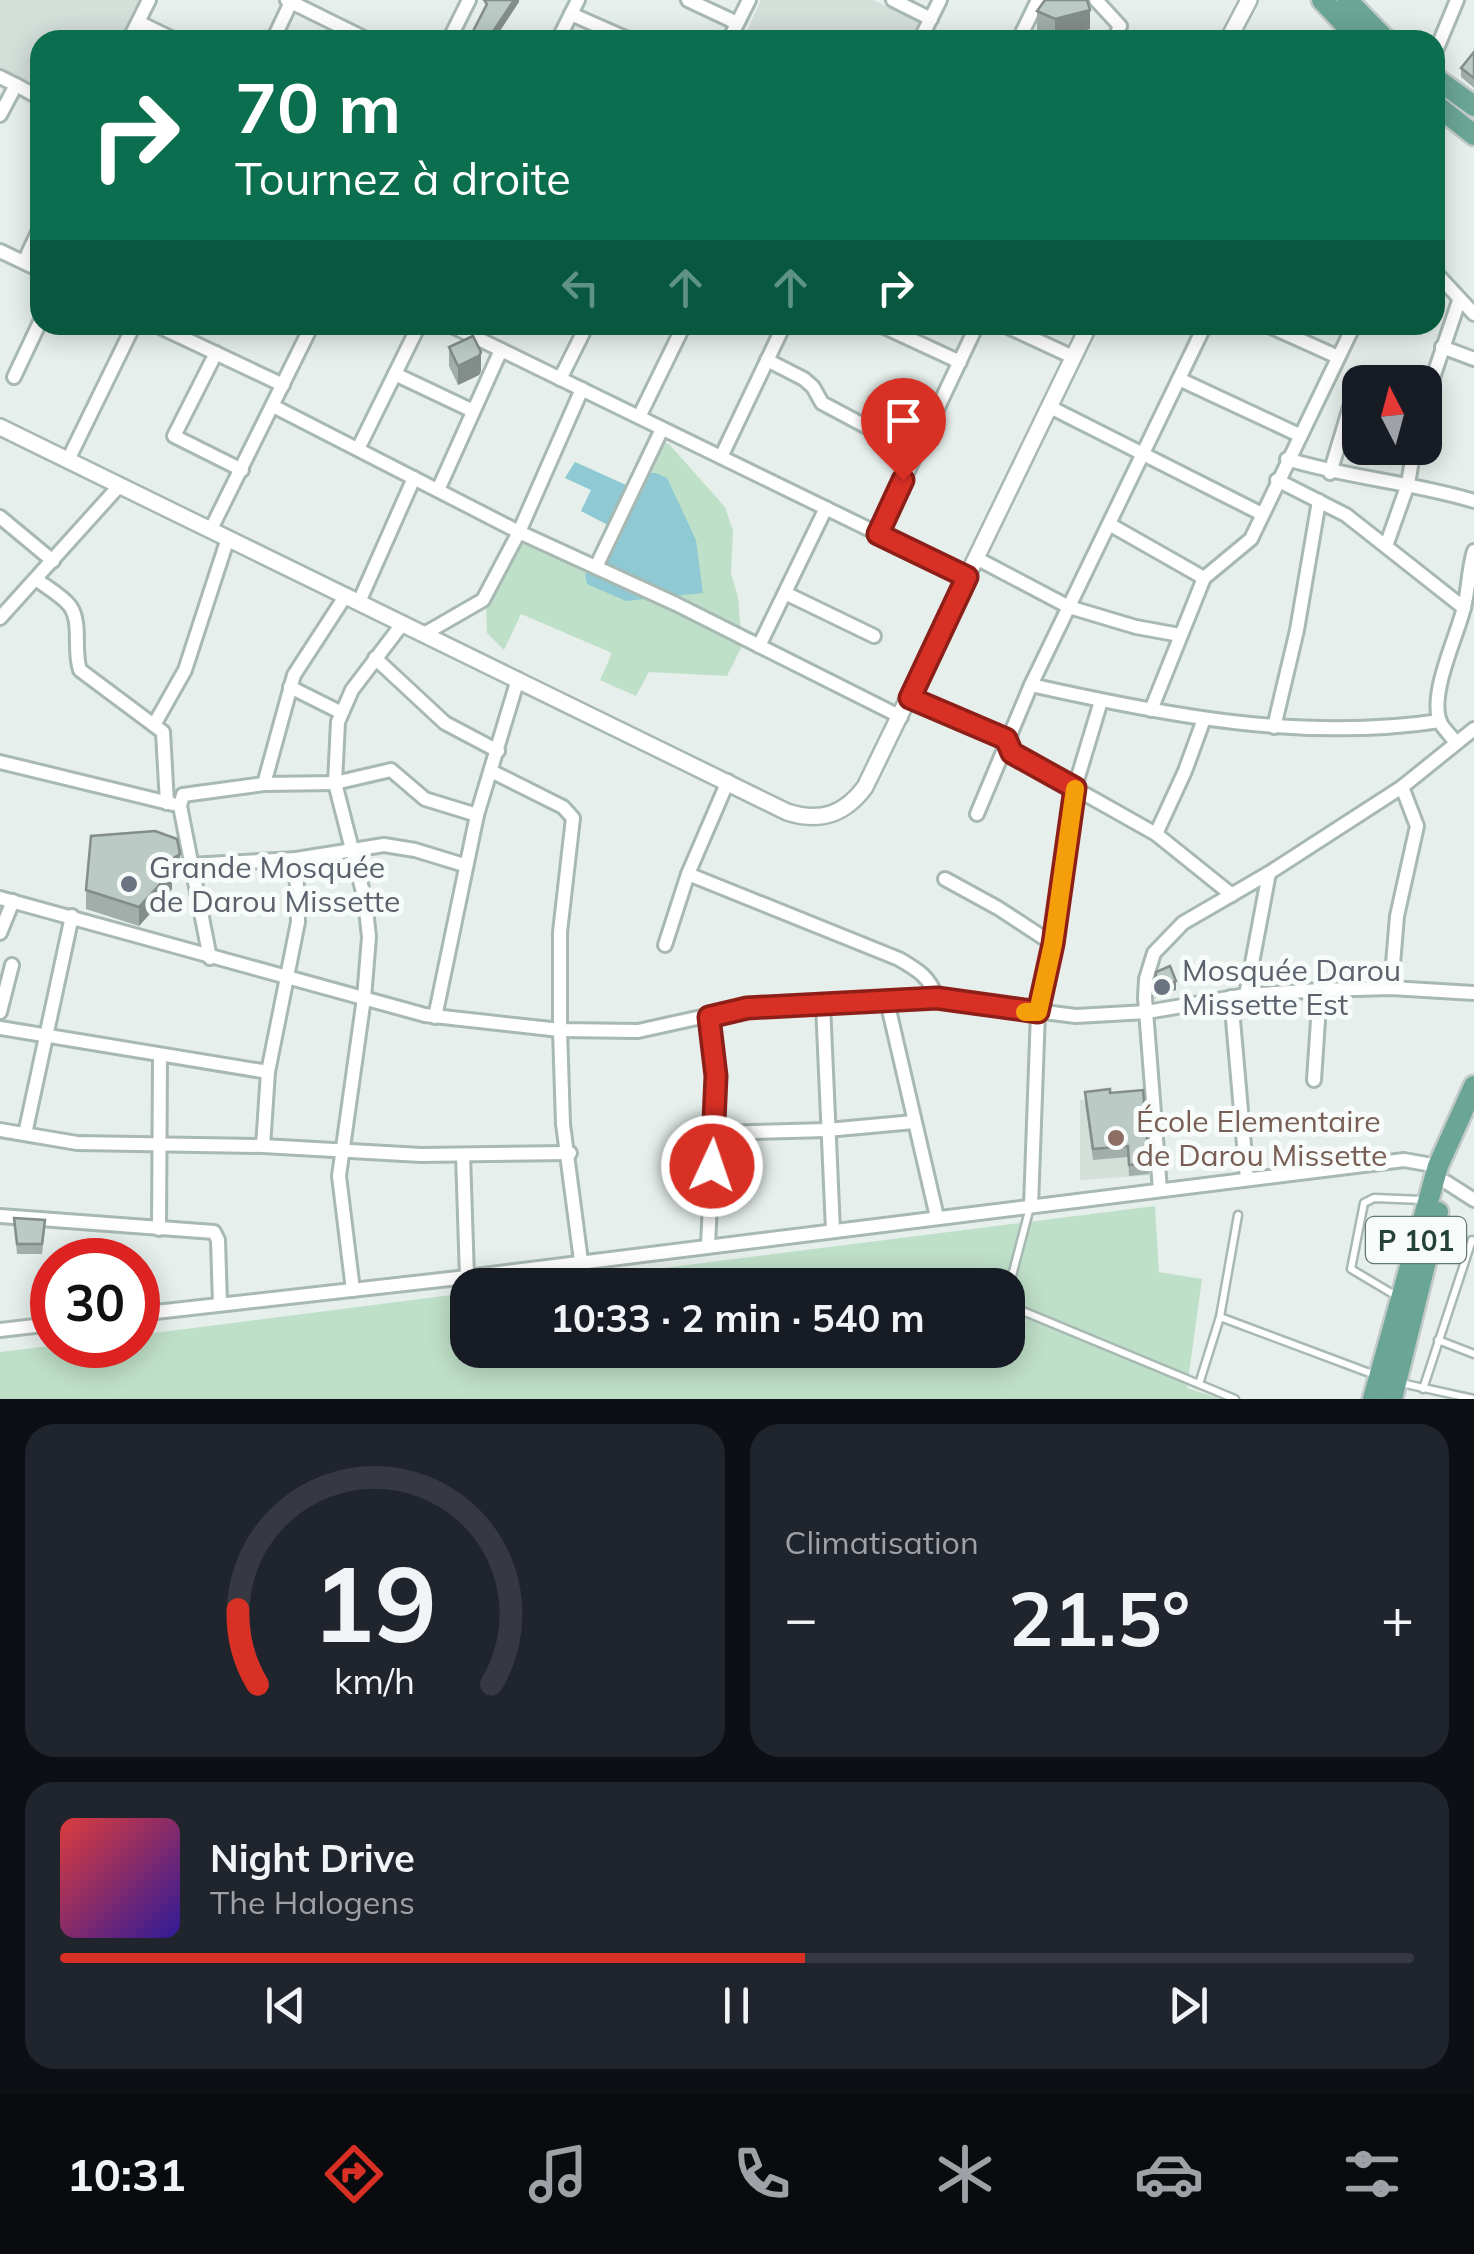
<!DOCTYPE html>
<html lang="fr">
<meta charset="utf-8">
<style>
body{margin:0;font-family:Mulish,sans-serif;background:#20242c;color:#f1f3f6;height:100vh;display:flex;flex-direction:column;font-size:38px;white-space:nowrap}
*{box-sizing:border-box;margin:0}
p{font-size:32px;color:#9ea1a6}
.icon{flex:none;width:55px;height:55px;fill:none;stroke:currentColor;stroke-width:2;stroke-linecap:round;stroke-linejoin:round}
.map{position:relative;height:1399px;overflow:hidden}
.drawer{display:flex;flex-direction:column;gap:25px;padding:25px;background:#0d0f14;flex:1}
.drawer>*{flex:none}
.guide{position:absolute;left:30px;top:30px;width:1415px;height:305px;border-radius:30px;box-shadow:0 5px 25px #0003;background:#0b6e4f;color:#fff;overflow:hidden}
.needle{width:65px;rotate:354deg}
.buttons{position:absolute;left:1342px;top:365px;display:grid;gap:20px}
.buttons a{display:grid;place-items:center;width:100px;height:100px;border-radius:20px;background:#171b24;box-shadow:0 5px 25px #0003;font-size:50px}
.speed{position:absolute;left:30px;top:1238px;display:flex;gap:20px;font-size:50px;font-weight:700;text-align:center}
.speed>*{display:grid;place-content:center;width:130px;height:130px;border-radius:50%;background:#171b24;box-shadow:0 5px 25px #0003;line-height:1}
.speed .limit{border:15px solid #d22;background:#fff;color:#111}
.pin{position:absolute;display:grid;place-items:center;width:85px;height:85px;color:#fff;margin:-102px -42px;border-radius:50% 50% 50% 0;rotate:-45deg;box-shadow:0 0 10px #0007}
.pin .icon{rotate:45deg}
.me{position:absolute;width:110px;margin:-55px;rotate:3deg;stroke-linejoin:round;filter:drop-shadow(0 0 8px #0008)}
.turn{display:flex;align-items:center;gap:35px;height:210px;padding:0 40px;font-size:45px}
.turn .icon{width:130px;height:130px;stroke-width:2.5}
.turn b{display:block;font-size:70px;line-height:85px}
.lanes{display:flex;align-items:center;height:95px;padding:0 40px;background:#0003;justify-content:center;gap:50px;direction:ltr}
.lanes .off{opacity:.35}
.big{font-size:75px;font-weight:700;line-height:1.1}
.drawer .tile{flex:1;display:flex;flex-direction:column;justify-content:center;gap:15px;min-width:0;padding:0 35px;border-radius:30px;background:#20242c}
.drawer .dial{align-items:center;gap:0}
.dial svg{height:260px;overflow:visible;fill:none;stroke:#363941;stroke-width:7;stroke-linecap:round;text-anchor:middle}
.dial text{fill:#f1f3f6;stroke:none}
.song{display:flex;align-items:center;gap:30px}
.cover{width:120px;height:120px;border-radius:15px;background:linear-gradient(135deg,hsl(0 70% 55%),hsl(250 70% 35%))}
.played{height:10px;border-radius:5px;background:linear-gradient(90deg,#d93025 55%,#363941 55%)}
.keys{display:flex;justify-content:space-around;direction:ltr}
.heat{display:flex;justify-content:space-between;align-items:center;font-size:55px;direction:ltr}
.drawer .tiles{flex:1;display:grid;gap:25px;grid-template-columns:1fr 1fr}
.tile:last-child{grid-column:span 2}
.trip{position:absolute;left:450px;top:1268px;width:575px;height:100px;border-radius:30px;background:#171b24;box-shadow:0 5px 25px #0003;font-weight:700;line-height:100px;text-align:center}
.tab-bar{display:flex;height:160px;justify-content:space-around;align-items:center;background:#090b0e;color:#9ea1a6}
.tab-bar .icon{width:70px;height:70px}
.tab-bar .active{color:#d93025}
.tab-bar b{font-size:45px;color:#f1f3f6}
.map>svg:first-child{display:block}
.built{fill:#d4dfda}
.green{fill:#bfe0c8}
.water{fill:#8ec9d4}
.lines{fill:none;stroke-linecap:round;stroke-linejoin:round}
.service-casing{stroke:#a8b8b2;stroke-width:11}
.minor-casing{stroke:#a8b8b2;stroke-width:18}
.tertiary-casing{stroke:#a8b8b2;stroke-width:20}
.primary-casing{stroke:#c2cac8;stroke-width:25}
.service{stroke:#fff;stroke-width:6}
.minor{stroke:#fff;stroke-width:12}
.tertiary{stroke:#fff;stroke-width:15}
.primary{stroke:#6aa596;stroke-width:20}
.wall{fill:#a1aea9}
.shaded-wall{fill:#838d89}
.building{fill:#bbcac4;stroke:#838d89;stroke-width:2.5}
.route-casing{stroke:#8d1f18;stroke-width:25}
.route{stroke:#d93025;stroke-width:18}
.slow{stroke:#f59e0b;stroke-width:18}
.worship-dot{fill:#6b7280;stroke:#f7fbf9;stroke-width:4}
.education-dot{fill:#8d6e63;stroke:#f7fbf9;stroke-width:4}
.labels{text-anchor:middle;dominant-baseline:central;stroke-width:10;stroke-linejoin:round;paint-order:stroke}
.shield{fill:#f7fbf9;stroke:#637a73;stroke-width:2.5}
.shield-label{font-size:28px;font-weight:bold;fill:#24423a}
.worship-label{font-size:30px;fill:#5b616d;stroke:#f7fbf9;text-anchor:start}
.education-label{font-size:30px;fill:#785e54;stroke:#f7fbf9;text-anchor:start}
</style>
<div class="map">
<svg width="1474" height="1399" viewBox="0 0 1474 1399">
<rect width="100%" height="100%" fill="#e6efeb"/>
<g class="built">
<polygon points="0,0 147,0 128,40 40,40 40,97 0,79"/>
<polygon points="761,0 873,0 922,23 914,40 743,40"/>
<polygon points="1149,1095 1155,1175 1080,1180 1080,1100"/>
</g>
<g class="green">
<polygon points="653,440 669,444 725,507 733,531 731,574 738,597 742,646 727,676 649,672 636,696 600,680 612,653 521,614 504,650 487,633 486,607 529,527 596,562 614,528 581,511 592,490 565,478 575,462 628,486"/>
<polygon points="1155,1206 1159,1272 1202,1279 1187,1388 1221,1399 0,1399 0,1352 57,1345 138,1345 138,1335 467,1293 468,1350 1008,1350 1008,1285 529,1285"/>
</g>
<polygon class="water" points="575,462 628,486 636,473 656,473 667,478 696,540 703,593 626,601 587,584 585,575 597,562 614,528 581,511 591,490 565,478"/>
<g class="lines">
<defs>
<g id="service">
<polyline points="1238,1215 1220,1317 1375,1375"/>
<polyline points="1008,1291 1030,1207"/>
<polyline points="1398,1297 1351,1269 1364,1203 1374,1198 1423,1200"/>
<polyline points="1008,1305 1235,1399"/>
<polyline points="1438,1340 1474,1354"/>
<polyline points="1401,1383 1474,1399"/>
<polyline points="1199,1384 1220,1317"/>
<polyline points="1423,1389 1472,1240"/>
</g>
<g id="minor">
<polyline points="287,0 368,40"/>
<polyline points="688,0 737,23"/>
<polyline points="893,0 931,19"/>
<polyline points="1096,0 1120,26 1114,40"/>
<polyline points="571,14 630,40"/>
<polyline points="138,22 175,40"/>
<polyline points="129,40 149,0"/>
<polyline points="273,40 292,0"/>
<polyline points="449,40 469,0"/>
<polyline points="558,40 578,0"/>
<polyline points="729,40 749,0"/>
<polyline points="920,40 940,0"/>
<polyline points="1021,40 1019,39 1038,0"/>
<polyline points="1435,53 1457,0"/>
<polyline points="0,77 16,85"/>
<polyline points="0,115 16,85 40,98"/>
<polyline points="0,251 40,270"/>
<polyline points="24,262 40,228"/>
<polyline points="1435,272 1474,314"/>
<polyline points="156,325 283,385"/>
<polyline points="450,325 967,577"/>
<polyline points="880,325 960,362"/>
<polyline points="1004,325 1073,357"/>
<polyline points="1267,325 1338,357"/>
<polyline points="1442,347 1474,359"/>
<polyline points="216,353 174,436 242,470"/>
<polyline points="767,360 804,379 813,387 822,403 916,453"/>
<polyline points="395,374 473,411"/>
<polyline points="14,377 40,322"/>
<polyline points="560,379 587,325"/>
<polyline points="1179,379 1299,435"/>
<polyline points="1425,401 1459,301"/>
<polyline points="273,406 519,532 676,604 901,717"/>
<polyline points="1050,407 1262,514"/>
<polyline points="639,417 684,325"/>
<polyline points="358,449 419,325"/>
<polyline points="721,457 784,325"/>
<path d="M1287,459C1348,478 1412,482 1474,501"/>
<polyline points="68,460 134,325"/>
<polyline points="1330,473 1350,407"/>
<polyline points="1277,480 1346,515 1464,608"/>
<polyline points="438,490 501,350"/>
<polyline points="0,517 53,561"/>
<polyline points="1109,524 1204,578"/>
<polyline points="211,529 312,325"/>
<polyline points="878,534 977,325"/>
<polyline points="1386,546 1408,484 1414,448"/>
<polyline points="976,558 1069,607 1136,627 1180,635"/>
<polyline points="596,567 662,429"/>
<path d="M37,580C48,588 62,596 70,606C82,623 73,650 80,670L163,732L167,803"/>
<polyline points="785,593 874,636"/>
<polyline points="359,602 414,478"/>
<polyline points="0,618 120,485"/>
<polyline points="424,634 483,600 519,532 582,389"/>
<polyline points="759,646 826,508"/>
<polyline points="375,658 445,723 498,751"/>
<path d="M1031,685C1165,715 1302,742 1440,721"/>
<polyline points="290,687 340,712"/>
<polyline points="910,698 1006,739 1012,753 1156,834 1232,895"/>
<polyline points="1151,710 1204,578 1251,539 1354,325"/>
<polyline points="154,725 185,670 228,538"/>
<polyline points="1274,727 1297,630 1319,501"/>
<path d="M1456,743C1452,737 1445,730 1441,724C1427,696 1458,635 1464,607C1469,588 1468,570 1474,551"/>
<polyline points="0,762 173,804"/>
<polyline points="491,771 563,807 573,818 560,932 560,1030 563,1124 581,1261"/>
<polyline points="264,784 294,675 346,595"/>
<polyline points="977,814 1031,685 1205,325"/>
<polyline points="1156,834 1185,771 1204,719"/>
<polyline points="190,865 296,859 384,845 415,850 464,865"/>
<path d="M688,874L899,959C918,970 930,977 937,999"/>
<polyline points="945,879 998,908 1053,944"/>
<polyline points="0,898 425,1015 560,1030 638,1031 738,1009 937,999 1076,1016 1147,1012 1246,995 1320,990 1391,988 1474,993"/>
<polyline points="0,933 13,901"/>
<polyline points="665,945 688,874 728,781"/>
<polyline points="210,958 180,806 183,795 264,784 335,783 391,770 425,799 477,815"/>
<polyline points="1391,988 1397,916 1417,826 1402,787"/>
<polyline points="1246,995 1269,873"/>
<polyline points="1231,997 1247,1179"/>
<polyline points="887,1001 937,1217"/>
<polyline points="823,1004 833,1230"/>
<polyline points="0,1012 12,965"/>
<polyline points="435,1017 477,815 518,679"/>
<polyline points="0,1028 268,1072"/>
<polyline points="1314,1080 1320,990"/>
<polyline points="0,1130 77,1143 263,1146 421,1155 570,1153"/>
<polyline points="714,1133 827,1130 914,1122"/>
<polyline points="25,1134 72,916"/>
<polyline points="263,1146 268,1072 298,922 296,859"/>
<polyline points="463,1155 467,1277"/>
<polyline points="1446,1182 1474,1200"/>
<polyline points="1160,1190 1145,998 1146,979 1154,953 1183,923 1269,873 1402,787 1474,729"/>
<polyline points="1031,1206 1038,1012 1053,944 1075,787 1101,701"/>
<polyline points="0,1216 214,1232 218,1240 220,1304"/>
<polyline points="159,1229 160,1055"/>
<polyline points="708,1246 716,1076 709,1017"/>
<polyline points="353,1290 339,1176 364,998 369,937 365,900 335,783 338,722 352,690 403,623"/>
<polyline points="138,1314 467,1277 1404,1160 1438,1166"/>
<polyline points="0,1330 52,1324"/>
</g>
<g id="tertiary">
<polyline points="1228,40 1249,0"/>
<path d="M0,427L787,812C821,823 845,814 865,787L1089,325"/>
</g>
<g id="primary">
<polyline points="1322,0 1360,40"/>
<polyline points="1347,0 1386,40"/>
<polyline points="1435,78 1474,106"/>
<polyline points="1435,104 1474,135"/>
<polyline points="1373,1399 1438,1166 1474,1086"/>
<polyline points="1392,1399 1438,1212"/>
</g>
</defs>
<use href="#service" class="service-casing"/>
<use href="#minor" class="minor-casing"/>
<use href="#tertiary" class="tertiary-casing"/>
<use href="#primary" class="primary-casing"/>
<use href="#service" class="service"/>
<use href="#minor" class="minor"/>
<use href="#tertiary" class="tertiary"/>
<use href="#primary" class="primary"/>
</g>
<g class="wall">
<polygon points="1037,11 1090,29 1055,37 1037,30"/>
<polygon points="1474,52 1474,88 1461,77 1461,68"/>
<polygon points="449,347 481,371 479,375 458,385 449,366"/>
<polygon points="180,873 172,877 172,889 139,926 86,909 86,890"/>
<polygon points="1085,1092 1110,1093 1149,1163 1149,1174 1129,1176 1128,1157 1093,1160 1085,1102"/>
<polygon points="14,1218 45,1229 42,1254 17,1254"/>
</g>
<g class="shaded-wall">
<polygon points="514,0 519,0 519,2 494,40 494,30"/>
<polygon points="1090,10 1090,29 1055,37 1055,19"/>
<polygon points="481,352 481,371 479,375 458,385 458,366"/>
<polygon points="180,854 180,873 172,877 172,889 139,926 139,907 169,861"/>
<polygon points="1176,981 1176,990 1155,998 1155,989"/>
</g>
<g class="building">
<polygon points="484,0 514,0 494,30 510,40 476,40 470,37 487,4"/>
<polygon points="1045,0 1087,0 1090,10 1055,19 1037,11"/>
<polygon points="1474,52 1474,78 1461,68"/>
<polygon points="473,336 481,352 479,356 458,366 449,347"/>
<polygon points="155,831 177,839 180,854 169,861 172,871 139,907 86,890 91,836"/>
<polygon points="1170,966 1176,981 1155,989 1156,972"/>
<polygon points="1110,1089 1110,1093 1143,1090 1149,1163 1129,1165 1128,1146 1093,1149 1085,1092"/>
<polygon points="14,1218 45,1220 42,1244 17,1244"/>
</g>
<g class="lines">
<defs>
<polyline id="route" points="712,1166 716,1076 709,1017 747,1008 937,998 1038,1012 1053,944 1075,788 1012,753 1006,739 910,698 967,577 878,534 903,480"/>
</defs>
<use href="#route" class="route-casing"/>
<use href="#route" class="route"/>
<polyline class="slow" points="1025,1012 1038,1012 1053,944 1075,789"/>
</g>
<g class="worship-dot">
<circle cx="129" cy="884" r="10"/>
<circle cx="1162" cy="987" r="10"/>
</g>
<circle class="education-dot" cx="1116" cy="1138" r="10"/>
<g class="labels">
<rect class="shield" x="1366" y="1217" width="100" height="46" rx="8"/>
<g class="shield-label">
<text x="1416" y="1240">P 101</text>
</g>
<g class="worship-label">
<text x="149" y="867">Grande Mosquée<tspan x="149" dy="34">de Darou Missette</tspan></text>
<text x="1182" y="970">Mosquée Darou<tspan x="1182" dy="34">Missette Est</tspan></text>
</g>
<g class="education-label">
<text x="1136" y="1121">École Elementaire<tspan x="1136" dy="34">de Darou Missette</tspan></text>
</g>
</g>
</svg>
<div class="buttons">
<a><svg class="needle" viewBox="-14 -14 28 28"><path d="M0-13l5 13h-10z" fill="#e53935"/><path d="M0 13l5-13h-10z" fill="#9ea1a6"/></svg></a>
</div>
<div class="speed"><div class="limit">30</div></div>
<div class="pin" style="left:903px;top:480px;background:#d93025"><svg class="icon" aria-label="arrive" viewBox="0 0 24 24"><path d="M6 21V4h12l-3 4 3 4H6"/></svg></div>
<svg class="me" style="left:712px;top:1166px" viewBox="-20 -20 40 40"><circle r="17" fill="#d93025" stroke="#fff" stroke-width="3"/><path d="M0-11L8 9 0 5-8 9z" fill="#fff"/></svg>
<div class="trip">10:33 · 2 min · 540 m</div>
<div class="guide">
<div class="turn"><svg class="icon" aria-label="right" viewBox="0 0 24 24"><path d="M7 20v-9h11M14 6l5 5-5 5"/></svg><div><b>70 m</b>Tournez à droite</div></div>
<div class="lanes"><svg class="icon off" aria-label="left" viewBox="0 0 24 24"><path d="M17 20v-9H6M10 6l-5 5 5 5"/></svg><svg class="icon off" aria-label="ahead" viewBox="0 0 24 24"><path d="M12 20V5M6 11l6-6 6 6"/></svg><svg class="icon off" aria-label="ahead" viewBox="0 0 24 24"><path d="M12 20V5M6 11l6-6 6 6"/></svg><svg class="icon" aria-label="right" viewBox="0 0 24 24"><path d="M7 20v-9h11M14 6l5 5-5 5"/></svg></div>
</div>
</div>
<section class="drawer">
<div class="tiles">
<div class="tile dial"><svg viewBox="0 0 100 80">
<path d="M14 69A42 42 0 1 1 86 69"/>
<path d="M14 69A42 42 0 0 1 8 46" stroke="#d93025"/>
<text x="50" y="56" font-size="32" font-weight="700">19</text>
<text x="50" y="72" font-size="11">km/h</text>
</svg></div>
<div class="tile"><p>Climatisation</p>
<div class="heat"><a>−</a><b class="big">21.5°</b><a>+</a></div>
</div>
<div class="tile">
<div class="song"><i class="cover"></i><div><b>Night Drive</b><p>The Halogens</p></div></div>
<div class="played"></div>
<div class="keys"><svg class="icon" aria-label="previous" viewBox="0 0 24 24"><path d="M18 5L8 12l10 7zM5 5v14"/></svg><svg class="icon" aria-label="pause" viewBox="0 0 24 24"><path d="M8 5v14M16 5v14"/></svg><svg class="icon" aria-label="next" viewBox="0 0 24 24"><path d="M6 5l10 7-10 7zM19 5v14"/></svg></div>
</div>
</div>
</section>
<nav class="tab-bar">
<b>10:31</b>
<svg class="icon active" aria-label="directions" viewBox="0 0 24 24"><path d="M12 3l9 9-9 9-9-9zM9 14v-3h6M13 9l2 2-2 2"/></svg>
<svg class="icon" aria-label="music" viewBox="0 0 24 24"><path d="M9 18V5l10-2v13"/><circle cx="6" cy="18" r="3"/><circle cx="16" cy="16" r="3"/></svg>
<svg class="icon" aria-label="phone" viewBox="0 0 24 24"><path d="M5 4h4l2 5-3 2q2 4 5 5l2-3 5 2v4C11 20 4 13 5 4z"/></svg>
<svg class="icon" aria-label="climate" viewBox="0 0 24 24"><path d="M12 3v18M4 7l16 10M4 17L20 7"/></svg>
<svg class="icon" aria-label="car" viewBox="0 0 24 24"><path d="M5 17H2v-5l4-1 3-4h7l3 4 3 1v5h-3M9 17h6M6 11h13"/><circle cx="7" cy="17" r="2"/><circle cx="17" cy="17" r="2"/></svg>
<svg class="icon" aria-label="filters" viewBox="0 0 24 24"><path d="M4 7h16M4 17h16"/><circle cx="9" cy="7" r="2"/><circle cx="15" cy="17" r="2"/></svg>
</nav>
